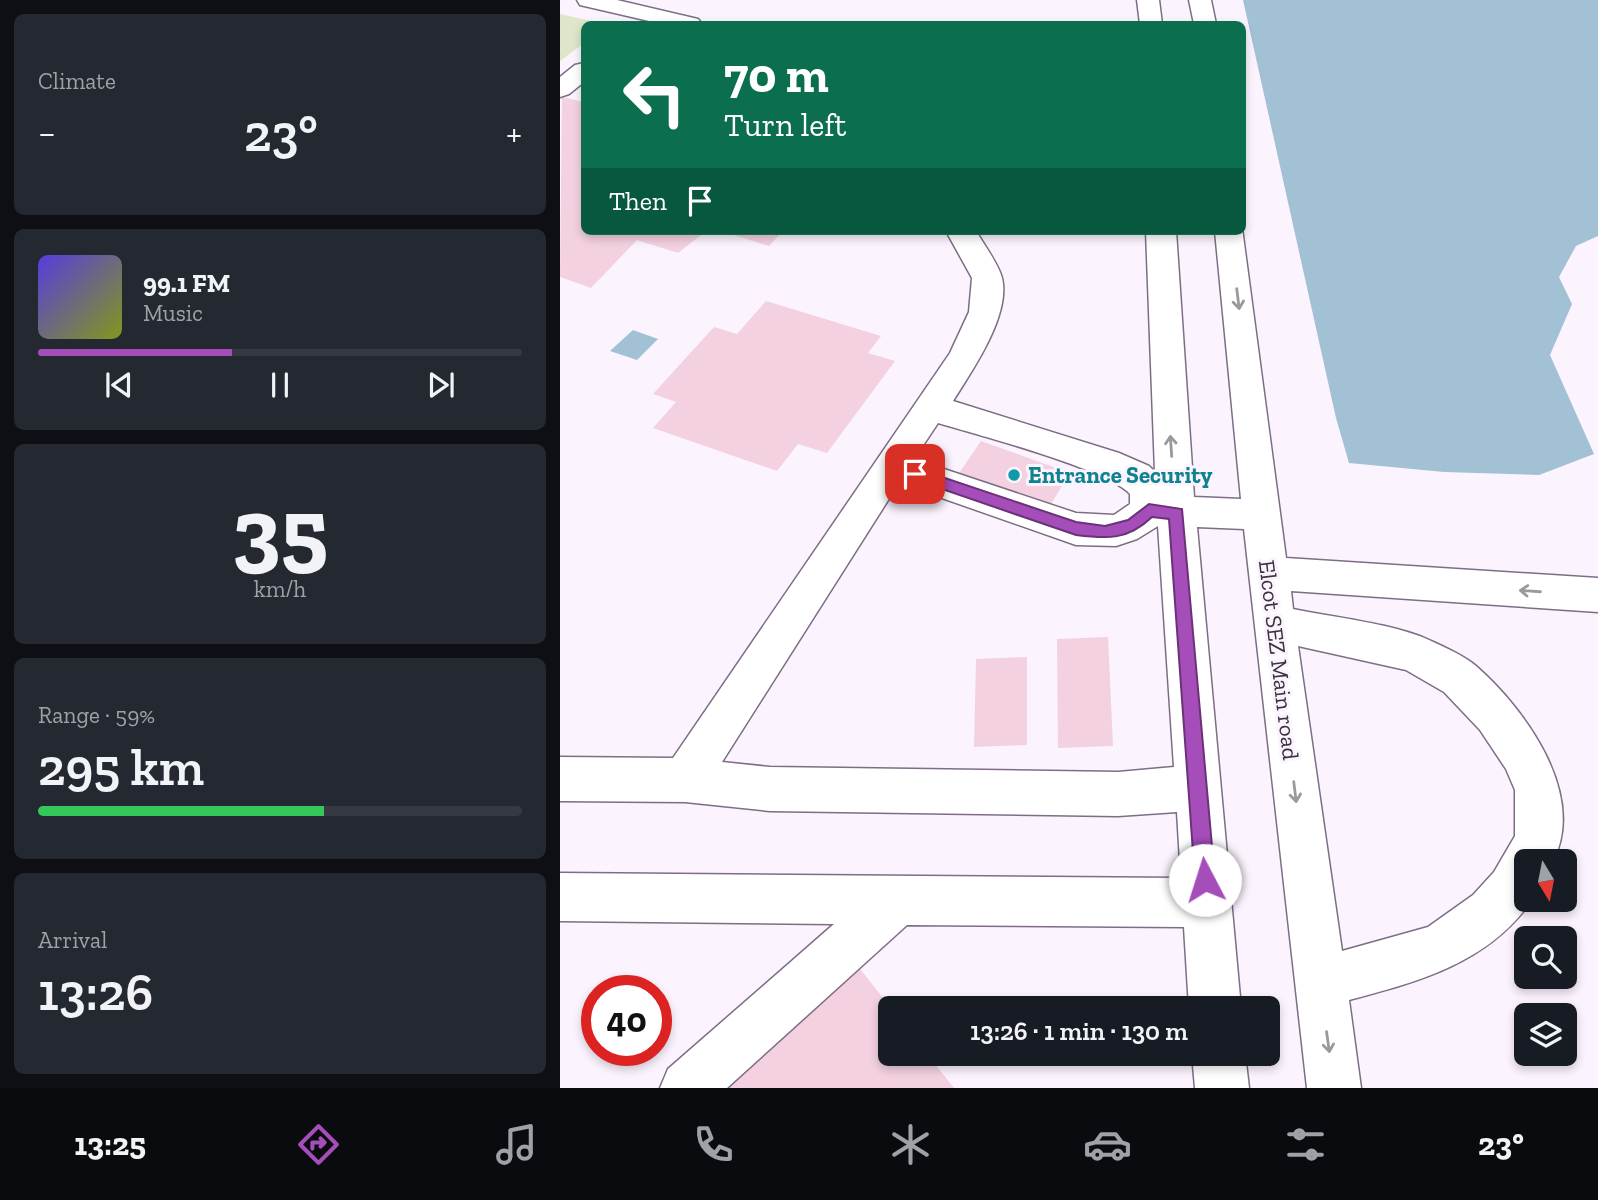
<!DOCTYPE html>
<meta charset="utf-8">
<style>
body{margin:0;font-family:"Zilla Slab",serif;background:#242831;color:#f1f3f6;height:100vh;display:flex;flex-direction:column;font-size:26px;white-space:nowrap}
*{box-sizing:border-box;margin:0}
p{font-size:23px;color:#9ea1a6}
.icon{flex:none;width:38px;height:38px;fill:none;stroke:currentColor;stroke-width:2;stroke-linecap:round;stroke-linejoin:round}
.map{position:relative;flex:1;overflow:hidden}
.panel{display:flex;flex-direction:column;gap:14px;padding:14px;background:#0d0f14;width:560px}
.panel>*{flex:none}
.top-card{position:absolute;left:21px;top:21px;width:665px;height:214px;border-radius:10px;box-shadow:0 4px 10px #0003;background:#0b6e4f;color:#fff;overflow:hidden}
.needle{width:46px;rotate:170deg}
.controls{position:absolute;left:954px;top:849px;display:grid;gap:14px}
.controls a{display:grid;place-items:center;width:63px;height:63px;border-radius:10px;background:#171b24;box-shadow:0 4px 10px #0003;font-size:35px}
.speed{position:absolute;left:21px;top:975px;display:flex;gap:14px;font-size:35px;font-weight:700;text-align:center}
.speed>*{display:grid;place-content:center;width:91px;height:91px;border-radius:50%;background:#171b24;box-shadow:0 4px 10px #0003;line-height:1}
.speed .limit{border:10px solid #d22;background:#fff;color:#111}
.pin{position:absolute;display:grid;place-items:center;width:60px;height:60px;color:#fff;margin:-30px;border-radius:14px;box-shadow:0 4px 10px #0006}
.me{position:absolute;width:77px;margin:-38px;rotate:355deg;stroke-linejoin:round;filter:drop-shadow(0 0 5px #0008)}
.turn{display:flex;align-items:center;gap:24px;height:147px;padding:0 28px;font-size:32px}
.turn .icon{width:91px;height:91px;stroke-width:2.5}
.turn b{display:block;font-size:49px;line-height:60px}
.then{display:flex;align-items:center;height:66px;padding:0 28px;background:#0003;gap:14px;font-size:26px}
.big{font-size:52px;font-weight:600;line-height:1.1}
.panel .card{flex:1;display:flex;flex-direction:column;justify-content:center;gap:10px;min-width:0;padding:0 24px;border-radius:10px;background:#242831}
.panel .dial{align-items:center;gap:0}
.dial b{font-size:91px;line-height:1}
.song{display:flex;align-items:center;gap:21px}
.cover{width:84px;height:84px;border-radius:10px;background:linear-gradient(135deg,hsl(250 70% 55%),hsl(70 70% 35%))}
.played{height:7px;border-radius:4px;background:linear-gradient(90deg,#a54db9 40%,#363941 40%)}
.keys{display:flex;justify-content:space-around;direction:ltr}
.heat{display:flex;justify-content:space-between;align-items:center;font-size:38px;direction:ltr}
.charge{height:10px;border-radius:5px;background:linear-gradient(90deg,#34c759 59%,#363941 0)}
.trip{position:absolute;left:318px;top:996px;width:402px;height:70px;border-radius:10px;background:#171b24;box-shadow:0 4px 10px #0003;font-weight:600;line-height:70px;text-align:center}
.dock{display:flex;height:112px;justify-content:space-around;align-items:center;background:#090b0e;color:#9ea1a6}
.dock .icon{width:49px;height:49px}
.dock .selected{color:#a54db9}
.dock b{font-size:32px;color:#f1f3f6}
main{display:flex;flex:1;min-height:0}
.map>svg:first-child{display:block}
.green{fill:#dde6c8}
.water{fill:#a3c1d4}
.building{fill:#f3d1e0}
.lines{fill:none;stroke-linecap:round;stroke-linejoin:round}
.minor-casing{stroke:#7e6d85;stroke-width:3}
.minor{fill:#fff;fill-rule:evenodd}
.oneway{stroke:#9c999e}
.route{fill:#a54db9;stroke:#6b3278;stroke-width:2}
.culture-dot{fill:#0f9aa8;stroke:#fbf3fe;stroke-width:2.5}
.labels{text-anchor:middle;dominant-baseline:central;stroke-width:6;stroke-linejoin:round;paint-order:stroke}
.culture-label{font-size:23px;font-weight:bold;fill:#0d838f;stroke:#fbf3fe;text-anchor:start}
.street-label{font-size:23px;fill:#3a333d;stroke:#fbf3fe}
</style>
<main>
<section class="panel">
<div class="card"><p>Climate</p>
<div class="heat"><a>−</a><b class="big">23°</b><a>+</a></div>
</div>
<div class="card">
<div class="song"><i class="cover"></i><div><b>99.1 FM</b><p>Music</p></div></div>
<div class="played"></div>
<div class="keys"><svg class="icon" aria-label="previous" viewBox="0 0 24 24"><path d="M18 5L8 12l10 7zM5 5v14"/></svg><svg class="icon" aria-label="pause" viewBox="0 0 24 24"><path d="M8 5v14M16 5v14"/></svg><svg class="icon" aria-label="next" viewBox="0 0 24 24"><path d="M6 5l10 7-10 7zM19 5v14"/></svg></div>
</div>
<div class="card dial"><b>35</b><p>km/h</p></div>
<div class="card"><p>Range · 59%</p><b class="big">295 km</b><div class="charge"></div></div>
<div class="card"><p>Arrival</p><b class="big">13:26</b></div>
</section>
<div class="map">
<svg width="1038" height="1088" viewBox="0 0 1038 1088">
<rect width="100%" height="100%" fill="#fbf3fe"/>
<polygon class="green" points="0,14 44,24 24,24 24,43 0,61"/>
<g class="water">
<polygon points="683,0 1038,0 1038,236 1016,246 999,277 1012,304 990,355 1034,454 979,475 884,472 789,463 776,418"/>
<polygon points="73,330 98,339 77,360 50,351"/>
</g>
<g class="building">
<polygon points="2,97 24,102 24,231 146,231 118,253 77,240 31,288 0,277"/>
<polygon points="161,231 223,231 209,246"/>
<polygon points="206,301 321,336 308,353 335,361 267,453 238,444 217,471 93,428 116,402 93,394 154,327 177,334"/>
<polygon points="421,441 510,473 490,506 397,476"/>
<polygon points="548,637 553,746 498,748 497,639"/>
<polygon points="467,657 467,745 414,747 416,659"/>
<polygon points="297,965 331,1008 331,1054 367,1054 394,1088 165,1088"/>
</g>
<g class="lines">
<defs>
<g id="minor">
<polygon points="17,0 57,0 138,19 142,24 102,24 20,5"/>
<polygon points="577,0 599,0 602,24 580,24"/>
<polygon points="629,0 651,0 656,24 634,24"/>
<polygon points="24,63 24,82 9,94 0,97 0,77 15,65"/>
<path d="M682,228L726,558L1038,578V612L731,591L733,609C772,617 835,624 869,640C884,647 903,655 916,666C965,709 1027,794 993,861H966V900H972C928,963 860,981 789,1000L801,1088H747L684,529L637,527L681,1008H629L624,927L347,925L167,1088H100L108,1069L274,924L0,921V873L621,878L617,812L558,816L210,811L125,802L0,801V757L113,758L390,353L409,312L412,278L386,231H416C423,243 439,265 442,278C451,315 412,371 393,401L559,453L589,466L595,472L586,231H616L634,497L681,499L655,231H682ZM378,423C418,435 548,469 570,494V504L554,515L516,513L354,459ZM339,483L516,545L556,546L577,539L598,526L614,767L558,772L210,767L162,762ZM738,646L846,670L884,692L920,730L946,769L955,790V836L934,872L913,895L868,927L782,951Z"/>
<polygon points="632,1054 685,1054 689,1088 635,1088"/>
</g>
</defs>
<use href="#minor" class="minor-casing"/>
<use href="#minor" class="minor"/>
</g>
<defs><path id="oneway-shaft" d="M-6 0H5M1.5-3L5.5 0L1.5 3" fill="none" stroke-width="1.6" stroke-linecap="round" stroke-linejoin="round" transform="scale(1.75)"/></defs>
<g class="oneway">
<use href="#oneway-shaft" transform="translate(678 299) rotate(83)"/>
<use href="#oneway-shaft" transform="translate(611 446) rotate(-94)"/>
<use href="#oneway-shaft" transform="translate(970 591) rotate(-176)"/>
<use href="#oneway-shaft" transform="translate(735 792) rotate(83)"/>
<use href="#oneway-shaft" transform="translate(768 1042) rotate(82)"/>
</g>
<path class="route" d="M355,468L516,522L545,526L568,520L589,504L622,509L655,880L652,887L645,890L638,887L635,880L609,519L592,517C568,540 548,539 516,535L350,478L348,474L350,470Z"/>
<circle class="culture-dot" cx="454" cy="475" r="7"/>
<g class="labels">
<g class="culture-label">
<text x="468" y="475">Entrance Security</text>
</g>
<g class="street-label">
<text transform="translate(719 660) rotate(83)">Elcot SEZ Main road</text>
</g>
</g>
</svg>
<div class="controls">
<a><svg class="needle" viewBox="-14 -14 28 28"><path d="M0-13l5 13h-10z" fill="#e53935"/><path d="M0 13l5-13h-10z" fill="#9ea1a6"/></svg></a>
<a><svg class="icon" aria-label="search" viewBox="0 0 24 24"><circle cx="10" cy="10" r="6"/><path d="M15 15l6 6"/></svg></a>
<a><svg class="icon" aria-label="layers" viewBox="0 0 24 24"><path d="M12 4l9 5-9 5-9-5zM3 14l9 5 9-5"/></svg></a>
</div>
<div class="speed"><div class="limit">40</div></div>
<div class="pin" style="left:355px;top:474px;background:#d93025"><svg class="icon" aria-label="arrive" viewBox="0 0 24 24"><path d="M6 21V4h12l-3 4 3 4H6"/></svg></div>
<svg class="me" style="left:645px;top:880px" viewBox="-20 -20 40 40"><circle r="19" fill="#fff"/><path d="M0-13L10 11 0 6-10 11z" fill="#a54db9"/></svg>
<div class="trip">13:26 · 1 min · 130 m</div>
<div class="top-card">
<div class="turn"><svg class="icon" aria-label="left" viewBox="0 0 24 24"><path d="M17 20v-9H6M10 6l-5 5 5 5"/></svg><div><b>70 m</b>Turn left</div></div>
<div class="then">Then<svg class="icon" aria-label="arrive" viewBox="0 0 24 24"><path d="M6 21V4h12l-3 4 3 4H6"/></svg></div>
</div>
</div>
</main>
<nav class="dock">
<b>13:25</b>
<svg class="icon selected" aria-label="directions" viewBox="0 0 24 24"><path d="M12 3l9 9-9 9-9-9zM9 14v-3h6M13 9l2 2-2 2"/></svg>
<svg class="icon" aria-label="music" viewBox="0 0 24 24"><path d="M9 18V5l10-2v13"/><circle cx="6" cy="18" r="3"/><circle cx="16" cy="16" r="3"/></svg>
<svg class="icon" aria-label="phone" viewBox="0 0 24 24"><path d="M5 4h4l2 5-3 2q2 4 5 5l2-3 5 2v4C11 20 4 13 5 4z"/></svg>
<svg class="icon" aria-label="climate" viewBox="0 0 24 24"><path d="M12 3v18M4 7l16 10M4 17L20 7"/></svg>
<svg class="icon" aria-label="car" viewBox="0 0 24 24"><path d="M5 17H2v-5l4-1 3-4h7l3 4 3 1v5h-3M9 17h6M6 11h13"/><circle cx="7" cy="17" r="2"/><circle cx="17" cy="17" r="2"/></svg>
<svg class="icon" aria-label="filters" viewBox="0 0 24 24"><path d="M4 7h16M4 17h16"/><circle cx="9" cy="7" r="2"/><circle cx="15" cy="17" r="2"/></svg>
<b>23°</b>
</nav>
